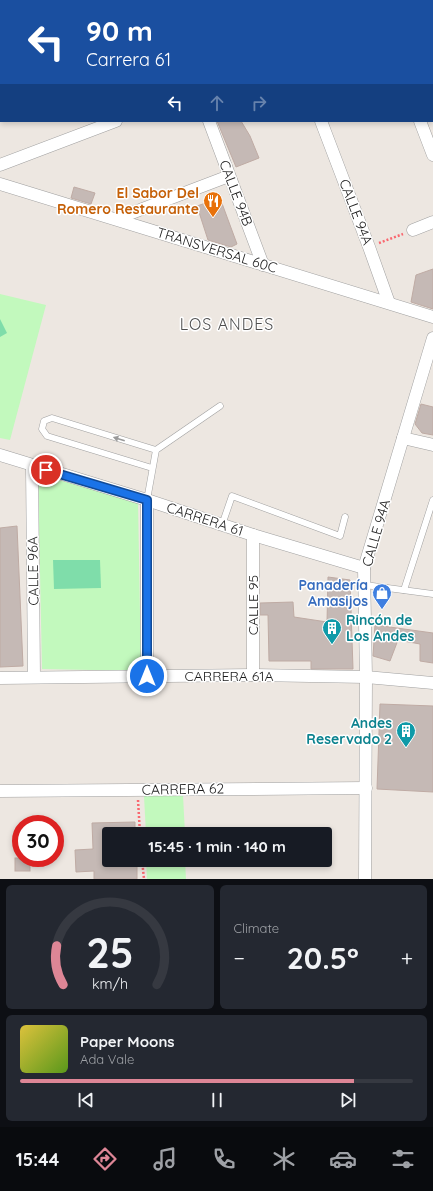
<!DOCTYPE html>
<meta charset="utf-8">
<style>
body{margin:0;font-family:Quicksand,sans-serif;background:#242831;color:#f1f3f6;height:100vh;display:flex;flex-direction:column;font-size:15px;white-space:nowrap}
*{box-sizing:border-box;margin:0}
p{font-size:13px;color:#9ea1a6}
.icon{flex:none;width:22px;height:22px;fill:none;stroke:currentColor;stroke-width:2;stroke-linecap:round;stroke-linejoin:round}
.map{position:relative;height:879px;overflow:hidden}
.side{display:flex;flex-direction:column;gap:6px;padding:6px;background:#0d0f14;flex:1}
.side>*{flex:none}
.hud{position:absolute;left:0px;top:0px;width:433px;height:122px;box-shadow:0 2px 6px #0003;background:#1a4fa0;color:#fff;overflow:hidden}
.speed{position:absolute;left:12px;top:815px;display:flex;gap:8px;font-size:20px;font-weight:700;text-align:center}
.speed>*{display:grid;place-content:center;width:52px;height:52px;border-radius:50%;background:#171b24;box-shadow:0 2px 6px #0003;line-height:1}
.speed .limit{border:6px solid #d22;background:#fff;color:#111}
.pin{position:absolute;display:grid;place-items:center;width:34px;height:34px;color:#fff;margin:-17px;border:2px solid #fff;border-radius:50%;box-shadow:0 1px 4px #0007}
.me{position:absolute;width:44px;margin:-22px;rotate:0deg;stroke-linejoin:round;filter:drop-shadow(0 0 3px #0008)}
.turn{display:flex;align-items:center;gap:14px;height:84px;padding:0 20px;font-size:18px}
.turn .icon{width:52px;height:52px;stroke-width:2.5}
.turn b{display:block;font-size:28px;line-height:34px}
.lanes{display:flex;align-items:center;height:38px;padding:0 20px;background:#0003;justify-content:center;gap:20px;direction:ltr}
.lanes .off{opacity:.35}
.big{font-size:30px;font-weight:700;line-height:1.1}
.side .widget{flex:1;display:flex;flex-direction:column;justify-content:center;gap:6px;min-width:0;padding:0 14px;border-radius:6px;background:#242831}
.side .dial{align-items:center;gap:0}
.dial svg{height:104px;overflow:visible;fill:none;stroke:#363941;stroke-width:7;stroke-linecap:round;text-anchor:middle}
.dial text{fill:#f1f3f6;stroke:none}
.song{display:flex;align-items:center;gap:12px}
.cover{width:48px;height:48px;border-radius:6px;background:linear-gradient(135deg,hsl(50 70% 55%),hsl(90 70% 35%))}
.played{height:4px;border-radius:2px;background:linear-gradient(90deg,#de8696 85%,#363941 85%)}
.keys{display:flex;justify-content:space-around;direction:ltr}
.heat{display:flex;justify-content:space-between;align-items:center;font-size:22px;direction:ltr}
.side .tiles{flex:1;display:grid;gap:6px;grid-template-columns:1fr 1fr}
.widget:last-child{grid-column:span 2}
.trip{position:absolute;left:102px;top:827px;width:230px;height:40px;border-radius:4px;background:#171b24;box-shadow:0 2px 6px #0003;font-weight:700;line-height:40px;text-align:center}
.tabs{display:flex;height:64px;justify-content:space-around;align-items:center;background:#090b0e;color:#9ea1a6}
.tabs .icon{width:28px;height:28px}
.tabs .selected{color:#de8696}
.tabs b{font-size:18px;color:#f1f3f6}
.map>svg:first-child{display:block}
.park{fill:#c2f9bd}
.pitch{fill:#7fddaa}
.building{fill:#c5b9b5;stroke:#bfaba4}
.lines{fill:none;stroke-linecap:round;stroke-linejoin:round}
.service-casing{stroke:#a0a0a0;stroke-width:7}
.minor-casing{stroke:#a0a0a0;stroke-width:13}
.path{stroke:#f9676f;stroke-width:2.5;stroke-dasharray:2 2;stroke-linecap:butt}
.service{stroke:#fff;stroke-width:6}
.minor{stroke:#fff;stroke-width:12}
.oneway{fill:#999}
.route-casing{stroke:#114b97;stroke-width:10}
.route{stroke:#1a73e8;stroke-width:7}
.labels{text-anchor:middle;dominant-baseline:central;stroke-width:3;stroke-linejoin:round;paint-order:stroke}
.food-label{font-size:14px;font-weight:bold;fill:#c56008;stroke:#fff;text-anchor:end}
.street-label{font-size:14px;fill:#1c1c1c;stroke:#fff}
.shop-label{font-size:14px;font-weight:bold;fill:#366cbe;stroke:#fff;text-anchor:end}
.culture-label{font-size:14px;font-weight:bold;fill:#0d838f;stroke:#fff;text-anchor:start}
.quarter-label{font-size:16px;letter-spacing:1px;fill:#4f4f4f;stroke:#fff}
</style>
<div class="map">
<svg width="433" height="879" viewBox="0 0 433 879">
<rect width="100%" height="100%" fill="#ede7e1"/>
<g class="park">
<polygon points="0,294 46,305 10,440 0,438"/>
<polygon points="38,475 138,500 141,671 42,669"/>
<polygon points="183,795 185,834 146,834 144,796"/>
<polygon points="146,860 185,860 186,879 147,879"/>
</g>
<g class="pitch">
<polygon points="0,319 7,333 0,337"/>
<polygon points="53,560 100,560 101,588 54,589"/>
</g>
<g class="building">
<polygon points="217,121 241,121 250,136 259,158 236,167"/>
<polygon points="74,187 95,193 91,204 71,198"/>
<polygon points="220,198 237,244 231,247 208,240 197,206"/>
<polygon points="433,269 433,309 411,302 416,275"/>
<polygon points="421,404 433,407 433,435 422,433 415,424"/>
<polygon points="17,526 23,666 0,667 0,528"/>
<polygon points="328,577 350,580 353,669 311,669 311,661 269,661 268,615 260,615 260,603 293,602 294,617 327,622"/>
<polygon points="375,625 433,633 433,663 420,661 420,644 398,640 390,661 373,656"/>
<polygon points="380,704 433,706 433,792 377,789"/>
<polygon points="135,822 135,834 109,834 109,860 137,860 137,879 94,879 94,871 76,872 75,850 93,849 92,823"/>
<rect x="15" y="858" width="15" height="13"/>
</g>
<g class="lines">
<defs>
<g id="service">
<polyline points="152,468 47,436 42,429 44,421 52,418 156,450"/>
<polyline points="147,500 156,450 220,406"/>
<polyline points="222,525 232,496 340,536 345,517"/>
<polyline points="365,585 433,594"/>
<polyline points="404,590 433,500"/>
</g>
<g id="minor">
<polyline points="275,0 275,1"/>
<polyline points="372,0 372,1"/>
<polyline points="163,1 166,0"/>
<polyline points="0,66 1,65"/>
<polyline points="209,121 263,265"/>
<polyline points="321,121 369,247 389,303"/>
<polyline points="420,121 433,155"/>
<polyline points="0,165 116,121"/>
<polyline points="0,184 433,317"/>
<polyline points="116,219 229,176"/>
<polyline points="413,230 433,222"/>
<polyline points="403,438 433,445"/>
<polyline points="0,455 147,500 253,535 364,568"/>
<polyline points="32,465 34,677"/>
<polyline points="147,500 147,676"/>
<polyline points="253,535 253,675"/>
<polyline points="0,678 253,675 366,677 433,683"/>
<polyline points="0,791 366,788"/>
<polyline points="365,879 366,677 364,568 433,338"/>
</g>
</defs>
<use href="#service" class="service-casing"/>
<use href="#minor" class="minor-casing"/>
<g class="path">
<polyline points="379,243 403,234"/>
<polyline points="138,800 140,834"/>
<polyline points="142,860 144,879"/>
</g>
<use href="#service" class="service"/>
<use href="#minor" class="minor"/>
</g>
<defs><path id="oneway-solid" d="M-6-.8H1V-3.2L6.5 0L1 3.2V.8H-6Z"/></defs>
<use class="oneway" href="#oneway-solid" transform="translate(119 439) rotate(-163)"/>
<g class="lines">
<defs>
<polyline id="route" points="46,470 147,500 147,676"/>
</defs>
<use href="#route" class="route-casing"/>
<use href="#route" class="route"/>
</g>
<defs>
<symbol id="restaurant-pin" viewBox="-11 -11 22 30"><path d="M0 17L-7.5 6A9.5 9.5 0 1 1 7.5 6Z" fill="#e8710a" stroke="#fff"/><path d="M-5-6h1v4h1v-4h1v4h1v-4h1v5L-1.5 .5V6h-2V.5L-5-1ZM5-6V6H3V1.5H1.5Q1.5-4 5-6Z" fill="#fff"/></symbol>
<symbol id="shop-pin" viewBox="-11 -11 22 30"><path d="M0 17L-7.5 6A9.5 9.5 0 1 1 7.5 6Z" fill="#3f7fe0" stroke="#fff"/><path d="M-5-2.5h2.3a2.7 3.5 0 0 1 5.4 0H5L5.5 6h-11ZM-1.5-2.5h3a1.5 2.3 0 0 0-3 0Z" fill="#fff"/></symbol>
<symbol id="building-pin" viewBox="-11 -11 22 30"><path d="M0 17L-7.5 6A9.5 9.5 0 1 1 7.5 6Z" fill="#0f9aa8" stroke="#fff"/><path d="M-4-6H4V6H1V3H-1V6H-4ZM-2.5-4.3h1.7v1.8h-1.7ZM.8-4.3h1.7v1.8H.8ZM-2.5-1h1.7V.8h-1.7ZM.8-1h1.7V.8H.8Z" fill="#fff"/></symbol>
</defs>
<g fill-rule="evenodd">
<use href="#restaurant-pin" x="202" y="190" width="22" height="30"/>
<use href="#shop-pin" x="371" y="582" width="22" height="30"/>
<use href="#building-pin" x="321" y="617" width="22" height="30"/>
<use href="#building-pin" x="395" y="720" width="22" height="30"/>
</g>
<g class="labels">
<g class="food-label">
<text x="199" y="193">El Sabor Del<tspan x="199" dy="16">Romero Restaurante</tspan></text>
</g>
<g class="street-label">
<text transform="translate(236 193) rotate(69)">CALLE 94B</text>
<text transform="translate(356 212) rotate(69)">CALLE 94A</text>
<text transform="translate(217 250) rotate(17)">TRANSVERSAL 60C</text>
<text transform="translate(205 519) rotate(18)">CARRERA 61</text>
<text transform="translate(376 533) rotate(-74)">CALLE 94A</text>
<text transform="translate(33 571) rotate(-91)">CALLE 96A</text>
<text transform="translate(253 605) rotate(-90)">CALLE 95</text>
<text x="229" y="676">CARRERA 61A</text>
<text transform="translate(183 789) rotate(-1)">CARRERA 62</text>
</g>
<g class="shop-label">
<text x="368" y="585">Panadería<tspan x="368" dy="16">Amasijos</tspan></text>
</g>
<g class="culture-label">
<text x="346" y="620">Rincón de<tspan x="346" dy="16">Los Andes</tspan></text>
<text x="392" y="723" text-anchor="end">Andes<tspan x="392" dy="16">Reservado 2</tspan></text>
</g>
<g class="quarter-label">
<text x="227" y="324">LOS ANDES</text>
</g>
</g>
</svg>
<div class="speed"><div class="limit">30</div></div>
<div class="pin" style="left:46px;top:470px;background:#d93025"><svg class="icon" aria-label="arrive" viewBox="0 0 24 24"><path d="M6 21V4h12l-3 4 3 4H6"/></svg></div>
<svg class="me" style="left:147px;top:676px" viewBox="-20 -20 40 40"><circle r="17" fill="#1a73e8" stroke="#fff" stroke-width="3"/><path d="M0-11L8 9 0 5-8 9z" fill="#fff"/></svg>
<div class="trip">15:45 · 1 min · 140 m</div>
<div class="hud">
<div class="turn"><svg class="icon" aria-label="left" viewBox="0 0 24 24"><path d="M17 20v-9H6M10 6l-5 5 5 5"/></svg><div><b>90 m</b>Carrera 61</div></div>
<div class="lanes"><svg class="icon" aria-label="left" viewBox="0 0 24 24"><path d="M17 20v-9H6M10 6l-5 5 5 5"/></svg><svg class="icon off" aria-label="ahead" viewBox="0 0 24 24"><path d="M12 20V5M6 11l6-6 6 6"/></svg><svg class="icon off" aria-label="right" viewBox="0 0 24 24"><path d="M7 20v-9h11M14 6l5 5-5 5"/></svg></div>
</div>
</div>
<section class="side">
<div class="tiles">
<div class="widget dial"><svg viewBox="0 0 100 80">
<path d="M14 69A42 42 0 1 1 86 69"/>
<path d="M14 69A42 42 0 0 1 9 39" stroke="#de8696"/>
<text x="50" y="56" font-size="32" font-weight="700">25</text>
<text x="50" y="72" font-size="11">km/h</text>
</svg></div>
<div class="widget"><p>Climate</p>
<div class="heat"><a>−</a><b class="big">20.5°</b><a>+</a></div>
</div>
<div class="widget">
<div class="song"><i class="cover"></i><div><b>Paper Moons</b><p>Ada Vale</p></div></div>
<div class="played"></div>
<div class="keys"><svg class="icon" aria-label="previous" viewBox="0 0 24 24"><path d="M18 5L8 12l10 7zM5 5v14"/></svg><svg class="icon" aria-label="pause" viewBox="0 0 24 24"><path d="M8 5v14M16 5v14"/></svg><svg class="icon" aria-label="next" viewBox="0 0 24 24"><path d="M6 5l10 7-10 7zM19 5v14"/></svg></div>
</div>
</div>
</section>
<nav class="tabs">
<b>15:44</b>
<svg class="icon selected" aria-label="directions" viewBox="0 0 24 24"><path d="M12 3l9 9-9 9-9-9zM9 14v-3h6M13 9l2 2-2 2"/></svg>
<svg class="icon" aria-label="music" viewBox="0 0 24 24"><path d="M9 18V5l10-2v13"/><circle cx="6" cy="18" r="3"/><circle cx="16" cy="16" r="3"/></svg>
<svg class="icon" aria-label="phone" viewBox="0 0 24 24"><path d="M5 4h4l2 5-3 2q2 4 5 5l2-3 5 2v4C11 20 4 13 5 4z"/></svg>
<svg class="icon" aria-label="climate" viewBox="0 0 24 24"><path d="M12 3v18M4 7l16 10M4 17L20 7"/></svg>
<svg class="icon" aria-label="car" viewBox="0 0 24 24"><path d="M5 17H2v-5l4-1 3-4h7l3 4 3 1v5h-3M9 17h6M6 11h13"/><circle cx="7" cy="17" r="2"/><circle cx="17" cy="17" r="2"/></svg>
<svg class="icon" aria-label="filters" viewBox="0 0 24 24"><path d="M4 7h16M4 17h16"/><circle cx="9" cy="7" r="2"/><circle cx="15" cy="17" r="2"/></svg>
</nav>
